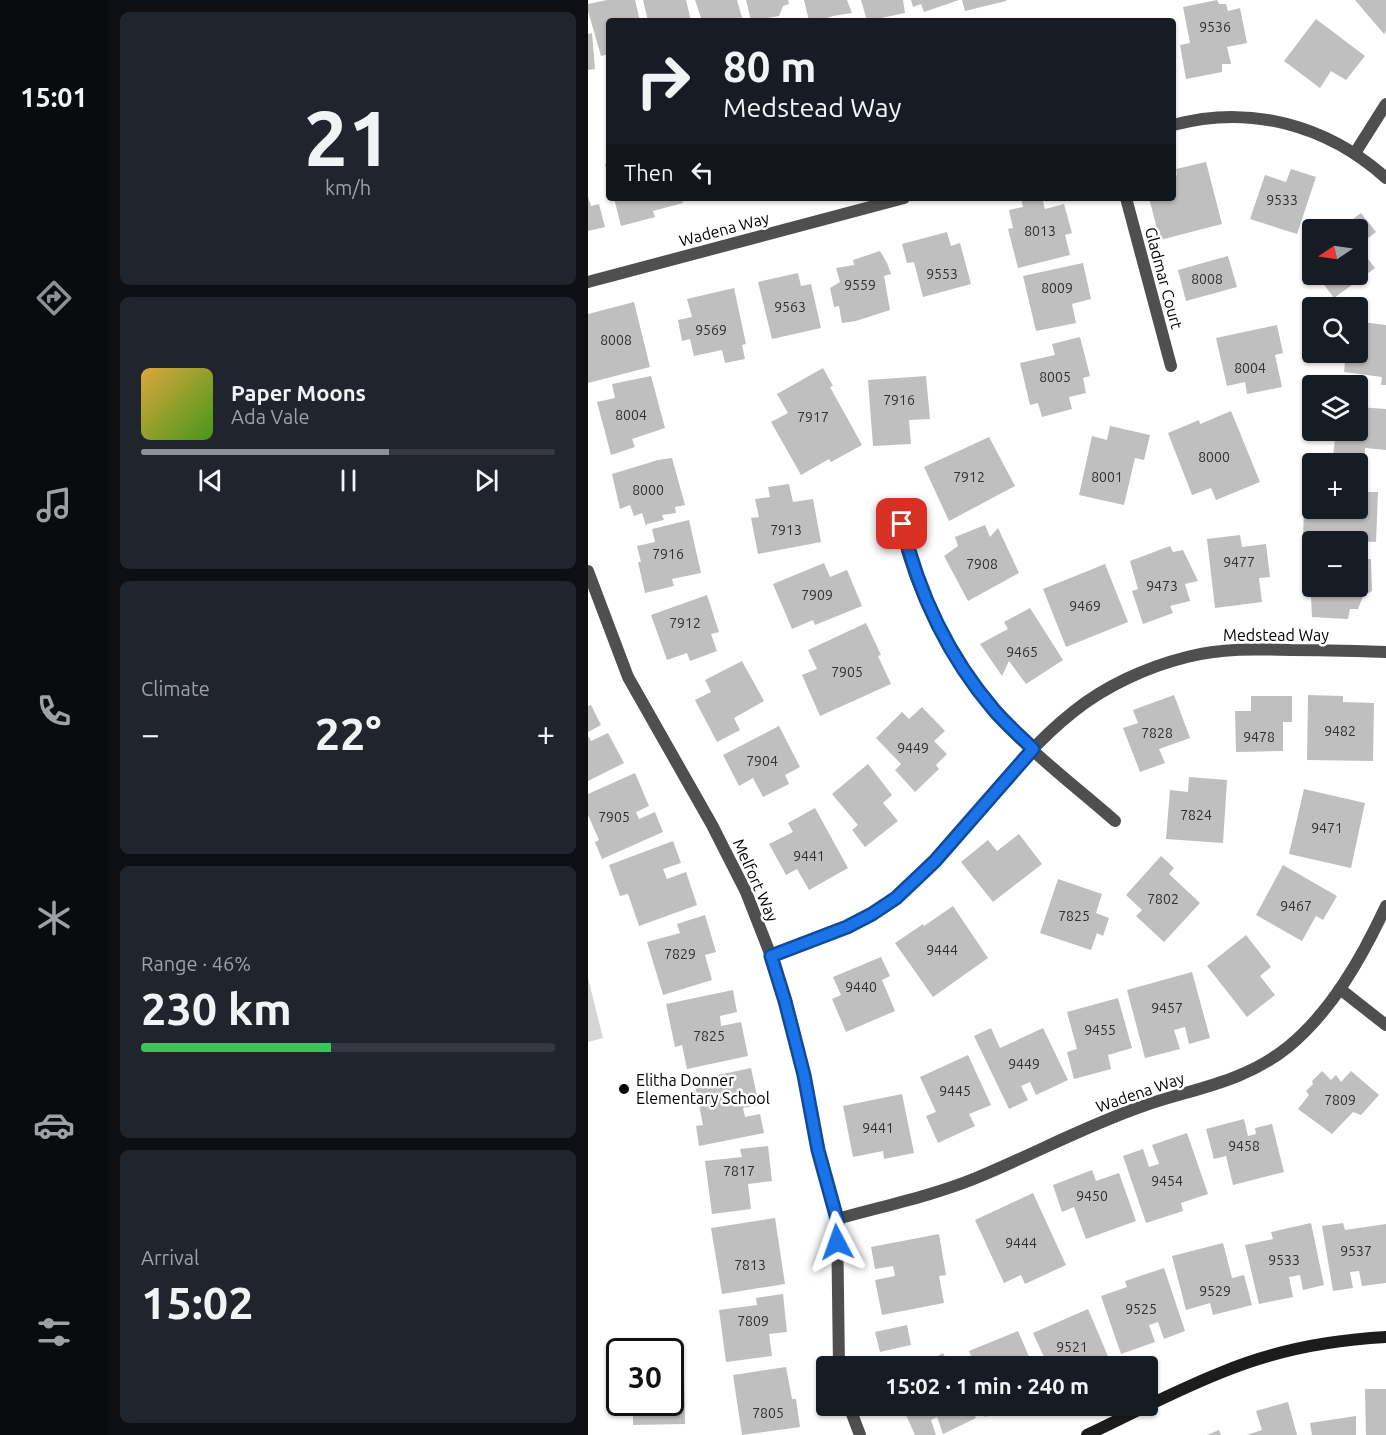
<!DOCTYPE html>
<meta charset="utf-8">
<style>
body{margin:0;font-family:Ubuntu,sans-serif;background:#20242c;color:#f1f3f6;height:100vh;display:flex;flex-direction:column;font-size:22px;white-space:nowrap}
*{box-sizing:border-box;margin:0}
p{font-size:20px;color:#9ea1a6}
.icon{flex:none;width:33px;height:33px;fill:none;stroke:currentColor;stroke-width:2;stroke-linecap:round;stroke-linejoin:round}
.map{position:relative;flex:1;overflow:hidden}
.sheet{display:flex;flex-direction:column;gap:12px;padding:12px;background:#0d0f14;width:480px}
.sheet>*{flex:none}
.top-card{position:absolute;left:18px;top:18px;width:570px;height:183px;border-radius:6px;box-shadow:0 2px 4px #0004;background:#171b24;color:#f1f3f6;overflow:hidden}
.needle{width:39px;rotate:257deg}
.fabs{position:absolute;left:714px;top:219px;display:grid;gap:12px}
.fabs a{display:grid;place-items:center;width:66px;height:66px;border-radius:6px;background:#171b24;box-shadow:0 2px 4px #0004;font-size:30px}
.speed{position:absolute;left:18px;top:1338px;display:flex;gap:12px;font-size:30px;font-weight:700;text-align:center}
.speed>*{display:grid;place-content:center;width:78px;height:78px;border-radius:50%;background:#171b24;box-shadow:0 2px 4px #0004;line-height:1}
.speed .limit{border:3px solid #111;border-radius:9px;background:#fff;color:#111}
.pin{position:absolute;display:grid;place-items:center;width:51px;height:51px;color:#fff;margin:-26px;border-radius:12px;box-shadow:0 3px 9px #0006}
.me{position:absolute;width:66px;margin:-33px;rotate:356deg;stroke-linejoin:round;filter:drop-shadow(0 0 4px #0008)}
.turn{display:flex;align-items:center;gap:21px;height:126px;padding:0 18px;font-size:27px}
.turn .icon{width:78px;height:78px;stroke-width:2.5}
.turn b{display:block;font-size:42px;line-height:51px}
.then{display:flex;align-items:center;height:57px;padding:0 18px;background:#0003;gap:12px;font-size:22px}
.big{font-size:45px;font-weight:700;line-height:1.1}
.sheet .widget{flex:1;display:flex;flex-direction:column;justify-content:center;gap:9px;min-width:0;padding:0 21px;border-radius:9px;background:#20242c}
.sheet .dial{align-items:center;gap:0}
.dial b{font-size:78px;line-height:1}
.song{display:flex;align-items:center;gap:18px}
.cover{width:72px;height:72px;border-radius:9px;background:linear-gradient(135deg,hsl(40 70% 55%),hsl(100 70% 35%))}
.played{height:6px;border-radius:3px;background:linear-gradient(90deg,#8c9099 60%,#363941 60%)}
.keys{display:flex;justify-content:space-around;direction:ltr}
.heat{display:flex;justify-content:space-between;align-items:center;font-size:33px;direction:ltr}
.charge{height:9px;border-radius:4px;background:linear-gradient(90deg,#34c759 46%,#363941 0)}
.trip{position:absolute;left:228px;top:1356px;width:342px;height:60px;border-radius:6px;background:#171b24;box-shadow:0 2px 4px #0004;font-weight:700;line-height:60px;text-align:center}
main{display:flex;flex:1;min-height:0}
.tabs{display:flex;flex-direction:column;width:108px;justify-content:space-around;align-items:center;background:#090b0e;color:#9ea1a6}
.tabs .icon{width:42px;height:42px}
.tabs .current{color:#8c9099}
.tabs b{font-size:27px;color:#f1f3f6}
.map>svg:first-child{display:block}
.green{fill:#d6d6d6}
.building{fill:#bfbfbf}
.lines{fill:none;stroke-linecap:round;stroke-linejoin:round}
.street{stroke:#4f4f4f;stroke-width:12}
.secondary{stroke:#1c1c1c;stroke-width:12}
.route-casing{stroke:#114b97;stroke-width:15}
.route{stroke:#1a73e8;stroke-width:10}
.poi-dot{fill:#000;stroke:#fff;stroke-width:2}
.labels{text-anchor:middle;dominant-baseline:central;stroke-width:5;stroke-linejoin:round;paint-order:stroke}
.number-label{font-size:14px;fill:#303030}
.street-label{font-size:16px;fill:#000;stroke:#fff}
.poi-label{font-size:16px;fill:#000;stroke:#fff;text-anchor:start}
</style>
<main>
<nav class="tabs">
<b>15:01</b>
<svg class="icon current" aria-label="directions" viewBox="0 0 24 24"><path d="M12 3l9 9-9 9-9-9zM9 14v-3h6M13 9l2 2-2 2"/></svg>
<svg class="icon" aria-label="music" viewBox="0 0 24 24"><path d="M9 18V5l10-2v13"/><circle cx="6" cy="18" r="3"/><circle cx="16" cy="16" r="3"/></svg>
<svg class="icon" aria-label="phone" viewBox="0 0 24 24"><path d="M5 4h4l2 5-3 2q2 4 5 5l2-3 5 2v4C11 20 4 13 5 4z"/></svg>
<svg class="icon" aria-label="climate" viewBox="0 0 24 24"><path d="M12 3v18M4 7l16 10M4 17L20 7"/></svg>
<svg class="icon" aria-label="car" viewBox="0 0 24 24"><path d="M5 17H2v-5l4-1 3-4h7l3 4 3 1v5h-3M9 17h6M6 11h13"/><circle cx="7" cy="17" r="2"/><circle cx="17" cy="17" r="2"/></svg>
<svg class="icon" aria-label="filters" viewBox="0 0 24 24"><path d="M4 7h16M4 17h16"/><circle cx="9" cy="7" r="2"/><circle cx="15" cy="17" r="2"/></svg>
</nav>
<section class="sheet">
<div class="widget dial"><b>21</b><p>km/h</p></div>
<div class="widget">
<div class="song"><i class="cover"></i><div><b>Paper Moons</b><p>Ada Vale</p></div></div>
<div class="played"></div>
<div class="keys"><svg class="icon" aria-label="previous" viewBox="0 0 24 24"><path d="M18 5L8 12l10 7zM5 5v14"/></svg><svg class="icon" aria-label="pause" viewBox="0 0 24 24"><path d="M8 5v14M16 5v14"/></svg><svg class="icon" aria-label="next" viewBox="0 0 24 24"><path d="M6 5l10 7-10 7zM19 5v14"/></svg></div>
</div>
<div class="widget"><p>Climate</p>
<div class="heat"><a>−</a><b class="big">22°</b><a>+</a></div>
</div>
<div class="widget"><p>Range · 46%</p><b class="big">230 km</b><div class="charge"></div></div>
<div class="widget"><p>Arrival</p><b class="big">15:02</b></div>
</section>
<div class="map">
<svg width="798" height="1435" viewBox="0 0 798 1435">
<rect width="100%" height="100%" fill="#fff"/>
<polygon class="green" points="0,978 15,1038 0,1042"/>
<g class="building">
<polygon points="19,0 47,0 52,21 21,21 21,54 13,56 0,11 0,4"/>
<polygon points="55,0 98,0 103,21 60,21"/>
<polygon points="107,0 149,0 155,21 132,21 131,18 114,21"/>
<polygon points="158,0 200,0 201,4 195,6 191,16 163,21"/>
<polygon points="216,0 259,0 264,13 245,16 230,21 221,21"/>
<polygon points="273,0 315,0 317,13 279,21"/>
<polygon points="323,0 371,0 336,12 333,4 325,7"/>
<polygon points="374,0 418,0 418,1 377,11"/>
<polygon points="629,0 631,4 638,4 640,11 652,8 659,43 639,47 643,64 634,64 634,72 598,79 592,45 602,43 595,7"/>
<polygon points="767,0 798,0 798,31 796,34"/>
<polygon points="728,19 777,56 758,80 743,71 732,88 696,61"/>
<polygon points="4,33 7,69 0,70 0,34"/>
<polygon points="618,162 634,224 572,240 561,198 585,198 585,176 589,175 588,169"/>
<polygon points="21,163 21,177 20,177 17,164"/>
<polygon points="703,169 728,177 709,234 662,219 677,175 698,182"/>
<polygon points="0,197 3,206 11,204 17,227 0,231"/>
<polygon points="26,198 93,198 95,203 65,211 67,217 33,226"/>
<polygon points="433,198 454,198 457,209 476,204 484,233 477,235 482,255 430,268 420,229 425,228 421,210 435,207"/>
<polygon points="773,213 788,232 770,246 787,268 746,298 728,274 770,274 770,230 750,230"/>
<polygon points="359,232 363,246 372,243 383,284 335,297 326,262 319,263 314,244"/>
<polygon points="292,251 299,263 303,274 296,276 302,310 268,321 254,323 251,306 246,307 242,288 252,282 248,268 266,265 265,260"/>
<polygon points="640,256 649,287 598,301 590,270"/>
<polygon points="495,263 503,299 484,304 488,323 448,331 435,276"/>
<polygon points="210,273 213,286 223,284 233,328 184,339 170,282"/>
<polygon points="146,288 158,344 154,345 157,359 137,363 134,350 106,356 102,339 94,341 90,320 104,317 99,299"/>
<polygon points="46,302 62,367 0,383 0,314"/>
<polygon points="774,322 798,325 798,385 793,385 794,377 756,372 758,352 770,352"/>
<polygon points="689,325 695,353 687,355 694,387 659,394 657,382 639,386 628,338"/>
<polygon points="492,337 502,376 495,378 498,393 481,397 484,409 454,417 450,403 442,405 432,363 467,355 464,344"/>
<polygon points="235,368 245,386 242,387 274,445 243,462 241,459 213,475 183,422 200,413 189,394"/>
<polygon points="63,376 77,428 44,439 47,447 23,455 9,402 27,398 24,384"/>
<polygon points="338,376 342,419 321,420 323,444 285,446 280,380"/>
<polygon points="770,407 798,409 798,450 777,448 777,458 745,456 748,430 770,430"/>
<polygon points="643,411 672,482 628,500 623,488 604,495 580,433 611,420 612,424"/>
<polygon points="522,426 562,435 556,460 547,458 536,505 491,495 504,436 519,440"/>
<polygon points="401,437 427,486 361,521 336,467"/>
<polygon points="84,458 97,505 87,507 88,513 74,515 76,520 59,524 58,526 54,513 46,516 42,505 32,509 24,474 70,460"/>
<polygon points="201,484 205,502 225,499 233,542 170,554 163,518 171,517 167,499 182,497 180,487"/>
<polygon points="770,492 790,492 788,542 730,540 731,536 715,535 716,511 729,512 729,508 770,508"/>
<polygon points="101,520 113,573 84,579 86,586 57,593 50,562 53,562 49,546 67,542 64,529"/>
<polygon points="397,525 402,537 410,528 431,573 380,601 356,556 370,546 367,537"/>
<polygon points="652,535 654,547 678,544 682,577 671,578 674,602 627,608 619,539"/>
<polygon points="582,546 585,552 595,550 610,581 597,584 602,601 582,606 585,613 555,624 544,591 550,589 542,561"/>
<polygon points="770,559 783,559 784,591 775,596 770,609 762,609 760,619 724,617 721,561 724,561 724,586 770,586"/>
<polygon points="236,563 242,577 259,570 274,606 227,625 225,620 204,629 185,584"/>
<polygon points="517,564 540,622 478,647 455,589"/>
<polygon points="119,595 131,632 123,634 129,651 102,661 99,653 79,660 63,615"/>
<polygon points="442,608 475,660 438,684 421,661 414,676 392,644 420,629 416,622"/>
<polygon points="278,623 293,655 290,656 303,684 232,716 214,675 229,669 220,650"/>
<polygon points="154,661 176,701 146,718 152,730 129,742 107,700 123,692 117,680"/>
<polygon points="586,695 602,738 571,749 577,763 552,772 535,728 550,723 545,710"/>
<polygon points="720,695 755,696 755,702 786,703 785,761 719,760"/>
<polygon points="663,696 704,696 704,722 695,722 695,751 648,752 647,711 663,711"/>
<polygon points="3,705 13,725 0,732 0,706"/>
<polygon points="334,707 357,731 346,741 359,754 348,765 351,769 327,792 307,770 313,764 288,738 314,712 321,719"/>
<polygon points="191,726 212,767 197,775 201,784 175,797 165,778 151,786 135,755"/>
<polygon points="20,733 36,763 0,781 0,736 3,741"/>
<polygon points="280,764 304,795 295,803 310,821 277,847 264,830 270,825 244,794"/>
<polygon points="47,773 61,806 48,812 51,819 67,812 75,832 14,859 7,842 11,840 0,815 0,794"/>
<polygon points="601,777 639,780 635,843 578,839 582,790 600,792"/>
<polygon points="716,789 777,803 763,868 701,854"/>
<polygon points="227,808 260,868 221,890 209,869 198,875 181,844 205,832 200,823"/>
<polygon points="431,834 454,864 405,902 373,862 400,840 409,851"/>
<polygon points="85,841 93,863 75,869 79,879 98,872 109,905 51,926 40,894 32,896 21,865"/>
<polygon points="573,856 586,868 581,874 612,903 576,942 548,916 554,910 538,895"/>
<polygon points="695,865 749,896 735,920 728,916 714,941 668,915"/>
<polygon points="470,879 514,894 508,913 521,918 515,936 509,933 503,950 452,933"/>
<polygon points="365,906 400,958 345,997 307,943 335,924 336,926"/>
<polygon points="117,915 128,952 117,955 124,980 75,995 59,942 92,933 89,924"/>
<polygon points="658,935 683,967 672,976 687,995 659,1017 619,966"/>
<polygon points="293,957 302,976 294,980 307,1011 258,1032 244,999 253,995 245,977"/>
<polygon points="604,972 622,1038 601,1044 597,1027 586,1030 592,1049 557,1058 539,990"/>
<polygon points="145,990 149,1012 132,1016 133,1026 153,1022 160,1056 99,1069 94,1045 87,1047 78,1004"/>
<polygon points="530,998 544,1048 520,1055 523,1069 486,1079 479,1052 489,1049 479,1012"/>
<polygon points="403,1028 412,1048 455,1028 480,1080 448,1095 442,1082 433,1086 440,1100 421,1109 386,1036"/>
<polygon points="380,1055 403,1105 381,1114 387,1126 350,1143 338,1116 348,1112 332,1077"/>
<polygon points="163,1068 171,1105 155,1108 157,1117 172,1114 176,1133 111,1146 108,1126 115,1125 106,1080"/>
<polygon points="734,1071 743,1080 748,1075 753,1082 763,1071 791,1095 773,1115 765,1112 744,1134 710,1109 721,1095 718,1091 725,1084 724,1081"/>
<polygon points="314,1094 326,1153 296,1159 295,1151 265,1157 255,1106"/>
<polygon points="656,1119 660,1136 668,1134 667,1128 684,1124 696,1172 645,1185 638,1156 626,1159 618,1129"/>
<polygon points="599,1133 620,1194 593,1203 595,1211 558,1223 535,1156 555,1149 561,1167 571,1164 564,1145"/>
<polygon points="180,1146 184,1181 160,1184 163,1209 124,1214 117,1161 154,1157 152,1149"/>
<polygon points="504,1170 508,1181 531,1173 548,1221 498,1239 486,1207 474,1212 465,1185"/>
<polygon points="445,1193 478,1265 437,1284 433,1275 416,1283 387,1220"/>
<polygon points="187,1218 197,1284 134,1294 123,1228"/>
<polygon points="723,1223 736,1285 715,1290 712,1275 701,1277 705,1297 671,1304 657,1245 685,1239 683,1232"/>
<polygon points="755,1223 757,1230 798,1224 798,1283 774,1286 771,1271 762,1272 765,1288 745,1291 734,1226"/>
<polygon points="351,1234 358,1275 351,1276 356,1303 294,1315 287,1280 307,1276 305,1266 287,1269 283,1247"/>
<polygon points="635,1243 644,1278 656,1275 664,1305 625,1315 622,1303 598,1310 584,1256"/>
<polygon points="576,1268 597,1331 576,1339 570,1322 561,1325 567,1342 533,1354 513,1296 539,1287 537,1281"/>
<polygon points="195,1294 199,1332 181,1334 184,1356 138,1362 131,1310 169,1305 168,1298"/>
<polygon points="500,1309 522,1361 510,1366 460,1366 445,1333"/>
<polygon points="319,1325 323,1345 292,1352 287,1332"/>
<polygon points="430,1331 445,1366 387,1366 381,1351"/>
<polygon points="355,1353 362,1366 332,1366"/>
<polygon points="198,1367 204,1399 208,1399 212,1427 154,1435 145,1375"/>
<polygon points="82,1371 96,1371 97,1424 45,1425 45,1402 82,1402"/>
<polygon points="777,1389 798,1389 798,1435 778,1435"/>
<polygon points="700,1402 709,1435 659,1435 674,1430 668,1411"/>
<polygon points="314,1406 382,1406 388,1418 355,1434 349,1417 343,1420 348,1435 327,1435"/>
<polygon points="392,1406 423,1406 397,1417"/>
<polygon points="768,1416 768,1435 724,1435 722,1423"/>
<polygon points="631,1430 633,1435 619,1435"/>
</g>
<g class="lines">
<g class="street">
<path d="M585,125C662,104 739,125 798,178"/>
<polyline points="767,153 798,104"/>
<polyline points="538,198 583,366"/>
<polyline points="0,282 316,198"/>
<path d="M310,507C313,524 316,541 321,557C338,612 368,664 405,709C440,751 486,785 527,821"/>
<polyline points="0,571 40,677 124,825 158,892 183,956 197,1001 216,1075 230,1150 249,1219 251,1366"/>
<path d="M183,956C226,940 273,926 309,896C375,843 418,765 485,712C517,686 559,667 599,657C633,648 668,649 703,650C734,650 766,651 798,652"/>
<polyline points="752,989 798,1025"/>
<path d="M249,1219C295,1206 344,1196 388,1178C444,1155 497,1126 555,1106C607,1088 655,1083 700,1047C744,1011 774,957 798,906"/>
<polyline points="261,1406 272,1435"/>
</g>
<path class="secondary" d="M499,1435C543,1414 587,1391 632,1373C684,1351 742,1340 798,1337"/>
</g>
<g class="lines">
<defs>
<path id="route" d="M249,1242V1219L230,1150L216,1075L197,1001L183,956L259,927L284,914L308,898L347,861L445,749C432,736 418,724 406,710C360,656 330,592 314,524"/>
</defs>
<use href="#route" class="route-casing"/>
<use href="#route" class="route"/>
</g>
<circle class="poi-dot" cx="36" cy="1089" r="6"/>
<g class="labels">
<g class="number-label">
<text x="627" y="27">9536</text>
<text x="694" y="200">9533</text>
<text x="452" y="231">8013</text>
<text x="354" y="274">9553</text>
<text x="619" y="279">8008</text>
<text x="272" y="285">9559</text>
<text x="469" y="288">8009</text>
<text x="202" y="307">9563</text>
<text x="123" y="330">9569</text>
<text x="28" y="340">8008</text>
<text x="662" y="368">8004</text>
<text x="467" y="377">8005</text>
<text x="311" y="400">7916</text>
<text x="43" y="415">8004</text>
<text x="225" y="417">7917</text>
<text x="626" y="457">8000</text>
<text x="381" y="477">7912</text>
<text x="519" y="477">8001</text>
<text x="60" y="490">8000</text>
<text x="198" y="530">7913</text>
<text x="80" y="554">7916</text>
<text x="651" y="562">9477</text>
<text x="394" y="564">7908</text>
<text x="574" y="586">9473</text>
<text x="229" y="595">7909</text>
<text x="497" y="606">9469</text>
<text x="97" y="623">7912</text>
<text x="434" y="652">9465</text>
<text x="259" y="672">7905</text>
<text x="752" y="731">9482</text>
<text x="569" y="733">7828</text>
<text x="671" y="737">9478</text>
<text x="325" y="748">9449</text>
<text x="174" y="761">7904</text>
<text x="608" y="815">7824</text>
<text x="26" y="817">7905</text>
<text x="739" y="828">9471</text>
<text x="221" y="856">9441</text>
<text x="575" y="899">7802</text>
<text x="708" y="906">9467</text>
<text x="486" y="916">7825</text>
<text x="354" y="950">9444</text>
<text x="92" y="954">7829</text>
<text x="273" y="987">9440</text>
<text x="579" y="1008">9457</text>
<text x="512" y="1030">9455</text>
<text x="121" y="1036">7825</text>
<text x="436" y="1064">9449</text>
<text x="367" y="1091">9445</text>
<text x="752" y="1100">7809</text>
<text x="290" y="1128">9441</text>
<text x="656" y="1146">9458</text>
<text x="151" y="1171">7817</text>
<text x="579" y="1181">9454</text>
<text x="504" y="1196">9450</text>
<text x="433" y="1243">9444</text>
<text x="768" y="1251">9537</text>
<text x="696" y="1260">9533</text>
<text x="162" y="1265">7813</text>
<text x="627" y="1291">9529</text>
<text x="553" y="1309">9525</text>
<text x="165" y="1321">7809</text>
<text x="484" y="1347">9521</text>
<text x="180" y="1413">7805</text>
</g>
<g class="street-label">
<text transform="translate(136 229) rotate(-15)">Wadena Way</text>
<text transform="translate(576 278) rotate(75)">Gladmar Court</text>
<text x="688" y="635">Medstead Way</text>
<text transform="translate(168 880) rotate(66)">Melfort Way</text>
<text transform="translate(552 1092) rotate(-19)">Wadena Way</text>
</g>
<g class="poi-label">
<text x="48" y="1080">Elitha Donner<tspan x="48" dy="18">Elementary School</tspan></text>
</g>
</g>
</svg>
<div class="fabs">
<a><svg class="needle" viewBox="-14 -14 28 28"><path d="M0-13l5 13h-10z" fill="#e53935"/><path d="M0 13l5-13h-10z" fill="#9ea1a6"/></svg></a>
<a><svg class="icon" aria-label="search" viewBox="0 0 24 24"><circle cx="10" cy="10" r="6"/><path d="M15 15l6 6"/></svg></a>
<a><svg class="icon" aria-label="layers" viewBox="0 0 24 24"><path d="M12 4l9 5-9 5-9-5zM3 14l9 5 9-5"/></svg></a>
<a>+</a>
<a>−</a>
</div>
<div class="speed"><div class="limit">30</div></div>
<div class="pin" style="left:314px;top:524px;background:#d93025"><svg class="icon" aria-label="arrive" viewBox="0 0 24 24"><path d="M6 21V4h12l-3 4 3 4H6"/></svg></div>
<svg class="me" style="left:249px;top:1242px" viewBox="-20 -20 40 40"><path d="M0-17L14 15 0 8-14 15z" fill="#1a73e8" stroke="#fff" stroke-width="4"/></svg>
<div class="trip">15:02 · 1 min · 240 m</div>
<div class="top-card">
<div class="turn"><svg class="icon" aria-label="right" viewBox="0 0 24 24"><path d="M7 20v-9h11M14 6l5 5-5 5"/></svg><div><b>80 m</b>Medstead Way</div></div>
<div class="then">Then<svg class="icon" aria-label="left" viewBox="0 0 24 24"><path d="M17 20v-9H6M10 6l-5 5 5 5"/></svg></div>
</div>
</div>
</main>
